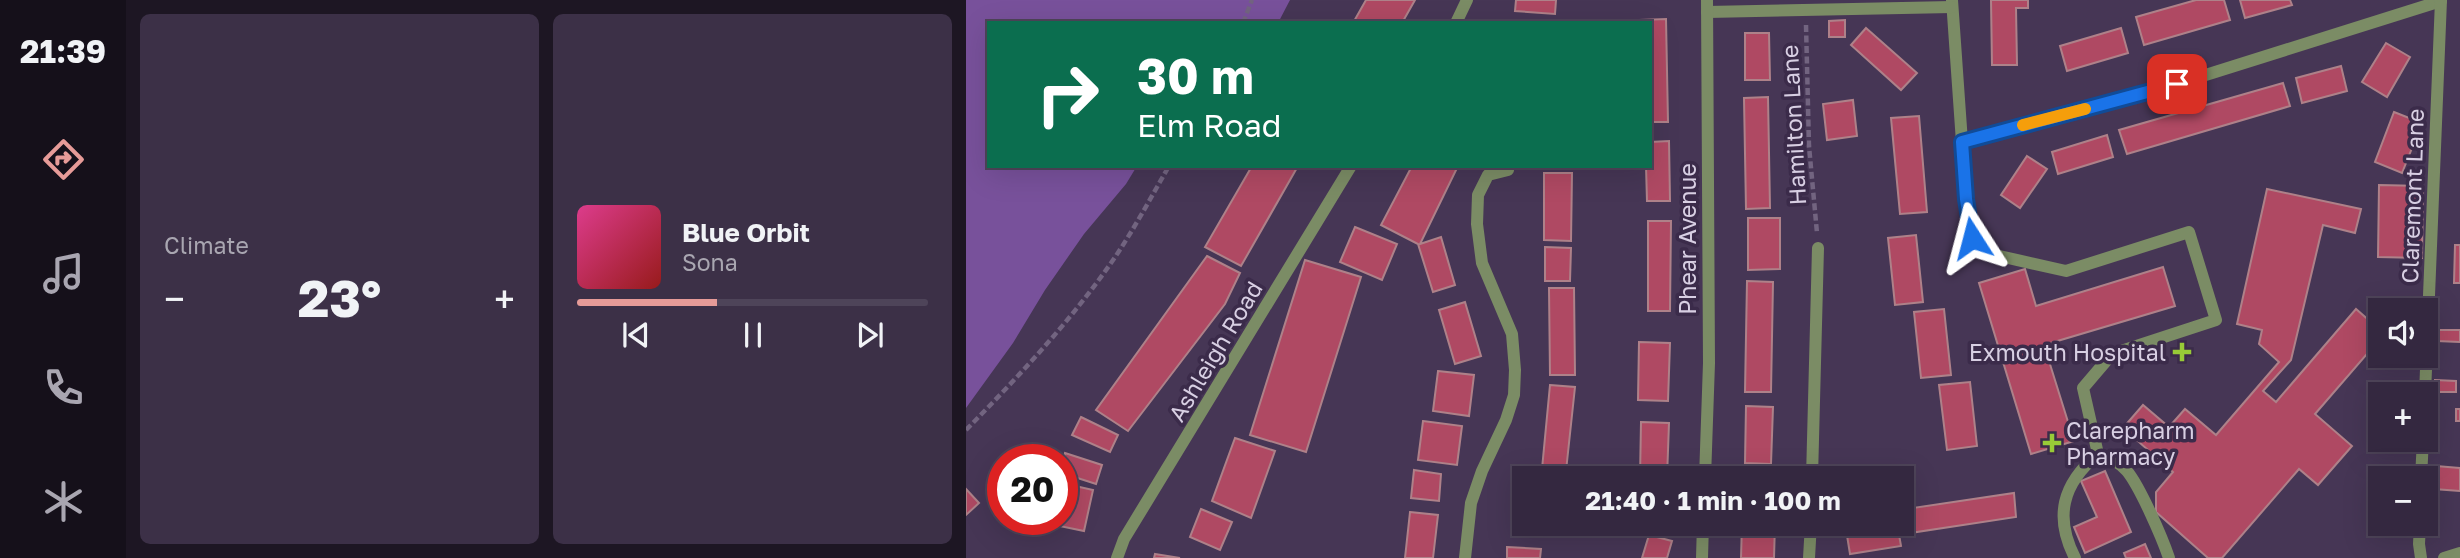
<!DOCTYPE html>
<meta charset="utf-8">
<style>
body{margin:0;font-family:"Golos Text",sans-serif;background:#3c3047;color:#f1f3f6;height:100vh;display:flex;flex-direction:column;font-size:26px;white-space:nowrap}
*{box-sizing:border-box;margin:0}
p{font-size:23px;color:#a9a6b1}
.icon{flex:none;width:38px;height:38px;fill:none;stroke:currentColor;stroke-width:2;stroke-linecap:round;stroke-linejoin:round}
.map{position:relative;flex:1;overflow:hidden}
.side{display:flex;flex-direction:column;gap:14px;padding:14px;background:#1d1623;width:840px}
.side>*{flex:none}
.top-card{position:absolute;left:21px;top:21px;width:665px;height:147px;border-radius:0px;box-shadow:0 7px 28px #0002,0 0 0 2px #4e4459;background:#0b6e4f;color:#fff;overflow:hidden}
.tools{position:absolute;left:1402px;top:298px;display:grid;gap:14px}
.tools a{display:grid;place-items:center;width:70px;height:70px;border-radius:0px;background:#342840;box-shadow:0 7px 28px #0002,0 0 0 2px #4e4459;font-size:35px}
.speed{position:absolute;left:21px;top:444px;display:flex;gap:14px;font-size:35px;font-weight:700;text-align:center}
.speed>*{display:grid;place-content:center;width:91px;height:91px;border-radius:50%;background:#342840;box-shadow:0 7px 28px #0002,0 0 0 2px #4e4459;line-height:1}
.speed .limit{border:10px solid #d22;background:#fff;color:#111}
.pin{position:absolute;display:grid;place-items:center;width:60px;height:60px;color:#fff;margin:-30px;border-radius:14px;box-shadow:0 4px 10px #0006}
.me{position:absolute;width:77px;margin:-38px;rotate:351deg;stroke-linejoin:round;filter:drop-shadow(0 0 5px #0008)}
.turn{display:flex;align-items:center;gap:24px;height:147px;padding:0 35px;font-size:32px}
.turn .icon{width:91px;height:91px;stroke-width:2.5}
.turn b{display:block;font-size:49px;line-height:60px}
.big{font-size:52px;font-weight:700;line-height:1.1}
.side .card{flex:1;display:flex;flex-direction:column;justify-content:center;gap:10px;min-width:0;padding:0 24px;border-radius:10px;background:#3c3047}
.song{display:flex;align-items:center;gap:21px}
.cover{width:84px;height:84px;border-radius:10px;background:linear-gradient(135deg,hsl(330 70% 55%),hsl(0 70% 35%))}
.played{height:7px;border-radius:4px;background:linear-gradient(90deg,#e69b98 40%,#4e4459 40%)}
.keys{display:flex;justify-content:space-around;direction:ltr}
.heat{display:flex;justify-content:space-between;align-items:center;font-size:38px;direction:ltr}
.side .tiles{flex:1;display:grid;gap:14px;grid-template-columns:repeat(2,1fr)}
.trip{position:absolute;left:546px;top:466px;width:402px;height:70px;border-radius:0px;background:#342840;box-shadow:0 7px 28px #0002,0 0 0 2px #4e4459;font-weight:700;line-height:70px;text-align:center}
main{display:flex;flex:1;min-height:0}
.menu{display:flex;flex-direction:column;width:126px;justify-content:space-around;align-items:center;background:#15101a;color:#a9a6b1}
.menu .icon{width:49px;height:49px}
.menu .selected{color:#e69b98}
.menu b{font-size:32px;color:#f1f3f6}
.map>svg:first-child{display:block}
.green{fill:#78519b}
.building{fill:#af4963;stroke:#ae8189;stroke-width:2}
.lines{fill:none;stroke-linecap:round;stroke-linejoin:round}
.path{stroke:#726480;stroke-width:4.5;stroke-dasharray:7 3.5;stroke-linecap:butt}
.minor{stroke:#7b8c65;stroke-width:12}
.route-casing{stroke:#114b97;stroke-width:18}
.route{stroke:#1a73e8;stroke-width:12}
.slow{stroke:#f59e0b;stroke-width:12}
.poi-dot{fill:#98cb37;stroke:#3b2b4a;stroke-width:2.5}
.labels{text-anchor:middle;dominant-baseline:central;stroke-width:7;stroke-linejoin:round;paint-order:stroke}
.street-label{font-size:23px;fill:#d8cfe3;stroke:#3b2b4a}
.poi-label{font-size:23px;fill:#d8cfe3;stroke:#3b2b4a;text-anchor:end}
</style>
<main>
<nav class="menu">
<b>21:39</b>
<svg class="icon selected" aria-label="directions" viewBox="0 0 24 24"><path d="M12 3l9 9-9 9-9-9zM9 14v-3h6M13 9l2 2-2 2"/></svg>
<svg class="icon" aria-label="music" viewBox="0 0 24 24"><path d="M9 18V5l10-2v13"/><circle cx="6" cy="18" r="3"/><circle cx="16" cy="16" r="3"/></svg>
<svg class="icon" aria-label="phone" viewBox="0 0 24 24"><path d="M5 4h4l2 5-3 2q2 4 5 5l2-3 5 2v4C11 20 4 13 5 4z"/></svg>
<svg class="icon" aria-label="climate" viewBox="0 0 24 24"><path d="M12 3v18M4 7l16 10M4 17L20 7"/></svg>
</nav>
<section class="side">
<div class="tiles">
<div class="card"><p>Climate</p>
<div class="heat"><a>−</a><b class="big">23°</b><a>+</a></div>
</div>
<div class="card">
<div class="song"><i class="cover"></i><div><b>Blue Orbit</b><p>Sona</p></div></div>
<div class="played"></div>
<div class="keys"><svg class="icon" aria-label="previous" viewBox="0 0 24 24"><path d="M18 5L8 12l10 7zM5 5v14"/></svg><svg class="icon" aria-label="pause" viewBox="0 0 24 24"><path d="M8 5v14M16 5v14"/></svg><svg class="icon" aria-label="next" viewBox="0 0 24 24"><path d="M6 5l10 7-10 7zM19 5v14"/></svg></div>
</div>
</div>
</section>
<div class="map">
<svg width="1494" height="558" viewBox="0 0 1494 558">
<rect width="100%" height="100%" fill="#463655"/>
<polygon class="green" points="0,0 324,0 312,23 23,23 23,166 171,166 160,184 118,234 79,290 47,343 0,408"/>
<g class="building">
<polygon points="400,0 449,0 436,23 387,23"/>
<polygon points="550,0 590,0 589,14 549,11"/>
<polygon points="1025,0 1062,0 1062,8 1050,8 1051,65 1026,65"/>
<polygon points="1230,0 1258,0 1264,20 1178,45 1170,17"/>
<polygon points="1274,0 1324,0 1326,5 1279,18"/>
<polygon points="700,19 702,122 684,122 684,23 674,23 674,20"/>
<polygon points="879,20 879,37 863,37 863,21"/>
<polygon points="900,28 951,73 935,90 885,45"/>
<polygon points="1155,28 1162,53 1101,71 1094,46"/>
<polygon points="779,33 803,33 804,80 779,80"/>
<polygon points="1420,43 1444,57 1421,97 1396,82"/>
<polygon points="1375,66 1381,91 1336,103 1330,78"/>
<polygon points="1317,83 1324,106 1161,154 1153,130"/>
<polygon points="802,97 804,208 780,209 778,98"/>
<polygon points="887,100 891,136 861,140 857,104"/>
<polygon points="1428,112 1456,123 1436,173 1409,162"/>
<polygon points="953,116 961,212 934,214 925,118"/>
<polygon points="1141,135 1147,157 1092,174 1086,152"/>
<polygon points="703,141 704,201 681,201 680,166 684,166 684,142"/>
<polygon points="1061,156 1081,169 1054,208 1035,195"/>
<polygon points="286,166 332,166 275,266 239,247"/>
<polygon points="446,166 492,166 454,244 475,237 489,285 467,292 452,244 415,225"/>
<polygon points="578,173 606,173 605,241 578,240"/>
<polygon points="1413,185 1457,186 1456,258 1412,257"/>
<polygon points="1301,189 1395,209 1389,233 1357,225 1325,360 1297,391 1310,402 1390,309 1414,330 1414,339 1349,414 1386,446 1352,485 1333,469 1256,558 1242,558 1190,512 1190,492 1207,472 1157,428 1177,405 1203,427 1219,409 1250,435 1313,362 1293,344 1296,330 1271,324"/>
<polygon points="782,218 814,218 814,269 782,270"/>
<polygon points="682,221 705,221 704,311 682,311"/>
<polygon points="389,227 431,244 416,280 374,262"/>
<polygon points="950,235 957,302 929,305 922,238"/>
<polygon points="1489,245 1494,245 1494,283 1488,283"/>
<polygon points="579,247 605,248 604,281 579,281"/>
<polygon points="241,256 274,273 259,304 162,431 130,410"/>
<polygon points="339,260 395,277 340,452 284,435"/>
<polygon points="1197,267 1209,306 1078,345 1108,441 1065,454 1013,283 1059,269 1070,306"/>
<polygon points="781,281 807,282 805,392 779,392"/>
<polygon points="583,288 608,288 609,375 584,375"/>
<polygon points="499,302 515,356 489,364 473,310"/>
<polygon points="978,309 985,375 955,378 948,312"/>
<polygon points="1471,330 1494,330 1494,342 1471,341"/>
<polygon points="673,342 704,343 702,401 672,400"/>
<polygon points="472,371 508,375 503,416 467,411"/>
<polygon points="1469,380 1490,381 1490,392 1469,392"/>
<polygon points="1004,382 1011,446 981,450 973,385"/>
<polygon points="584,385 609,387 600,471 576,469"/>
<polygon points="780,406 807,407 805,464 779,463"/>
<rect x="1490" y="409" width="4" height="12"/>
<polygon points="115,417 152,435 144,452 106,435"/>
<polygon points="457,421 496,426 491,465 452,460"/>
<polygon points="675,422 703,423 701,478 674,478"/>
<polygon points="269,438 309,451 285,518 246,501"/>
<polygon points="99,453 136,465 130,484 96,473"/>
<polygon points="1470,466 1494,468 1494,491 1468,489"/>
<polygon points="448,470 475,474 473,501 445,498"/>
<polygon points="1139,471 1165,532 1119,553 1108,527 1131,517 1115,481"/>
<polygon points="96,483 127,490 118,531 79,523 79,520 96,520"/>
<polygon points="0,489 13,503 0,515"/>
<polygon points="1048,493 1050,517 944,533 940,509"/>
<polygon points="553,494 558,495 558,523 572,523 571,530 549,527"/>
<polygon points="235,509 266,522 254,550 224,537"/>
<polygon points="444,512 472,515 467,558 439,558"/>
<polygon points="776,523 809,523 808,558 775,558"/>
<polygon points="879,523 931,523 935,546 884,554"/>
<polygon points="683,535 706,541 701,558 676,558"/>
<polygon points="1179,544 1185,558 1160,558 1158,553"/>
<polygon points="541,547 575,549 574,558 541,558"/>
<polygon points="189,554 214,558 188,558"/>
</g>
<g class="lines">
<g class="path">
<polyline points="277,23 286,0"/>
<polyline points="840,25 843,146 851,233"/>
<path d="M0,430C51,378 103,323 145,263C166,233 184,199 203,166"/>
</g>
<g class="minor">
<polyline points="986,0 1000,199 1006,238 1020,253 1100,271 1223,232 1250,320 1146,354 1117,388 1132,454"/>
<polyline points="741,12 986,7"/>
<polyline points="490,23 501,0"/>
<polyline points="996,142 1211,84 1475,1"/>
<polyline points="1459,394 1475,0"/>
<polyline points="739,478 743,363 741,0"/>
<polyline points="846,478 852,248"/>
<polyline points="1455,478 1457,439"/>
<polyline points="1454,523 1453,544 1455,558"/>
<polyline points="151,558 158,539 385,166"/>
<polyline points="499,558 505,503 516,471 540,420 548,395 549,370 546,334 516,263 511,224 512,195 522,175 542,170"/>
<polyline points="736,558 737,523"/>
<polyline points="843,558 845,523"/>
<path d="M1109,558C1088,517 1096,484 1132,454C1143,457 1153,462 1161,471C1174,487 1196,537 1203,558"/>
<polyline points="1478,558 1494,553"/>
</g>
</g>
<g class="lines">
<defs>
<polyline id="route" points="1006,238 1000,199 996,142 1211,84"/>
</defs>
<use href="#route" class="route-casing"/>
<use href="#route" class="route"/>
<polyline class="slow" points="1057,125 1119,109"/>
</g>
<g class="poi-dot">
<path d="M1212.5 341.5h7v7h7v7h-7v7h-7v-7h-7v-7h7z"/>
<path d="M1082.5 432.5h7v7h7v7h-7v7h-7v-7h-7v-7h7z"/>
</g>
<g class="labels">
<g class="street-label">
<text transform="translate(827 125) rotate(-93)">Hamilton Lane</text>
<text transform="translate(1446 196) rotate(-88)">Claremont Lane</text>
<text transform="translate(721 239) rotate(-90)">Phear Avenue</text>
<text transform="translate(249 351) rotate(-59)">Ashleigh Road</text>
</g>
<g class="poi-label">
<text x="1200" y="352">Exmouth Hospital</text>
<text x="1100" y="430" text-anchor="start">Clarepharm<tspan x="1100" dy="26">Pharmacy</tspan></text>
</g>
</g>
</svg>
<div class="tools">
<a><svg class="icon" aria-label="sound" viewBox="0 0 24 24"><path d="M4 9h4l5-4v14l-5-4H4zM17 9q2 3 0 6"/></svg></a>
<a>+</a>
<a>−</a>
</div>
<div class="speed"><div class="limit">20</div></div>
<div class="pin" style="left:1211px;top:84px;background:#d93025"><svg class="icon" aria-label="arrive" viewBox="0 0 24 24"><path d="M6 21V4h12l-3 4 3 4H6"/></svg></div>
<svg class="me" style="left:1006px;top:238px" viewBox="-20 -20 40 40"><path d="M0-17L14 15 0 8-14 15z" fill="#1a73e8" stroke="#fff" stroke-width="4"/></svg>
<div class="trip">21:40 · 1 min · 100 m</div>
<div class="top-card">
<div class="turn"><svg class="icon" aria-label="right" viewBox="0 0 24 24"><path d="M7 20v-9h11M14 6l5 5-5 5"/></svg><div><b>30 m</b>Elm Road</div></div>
</div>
</div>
</main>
